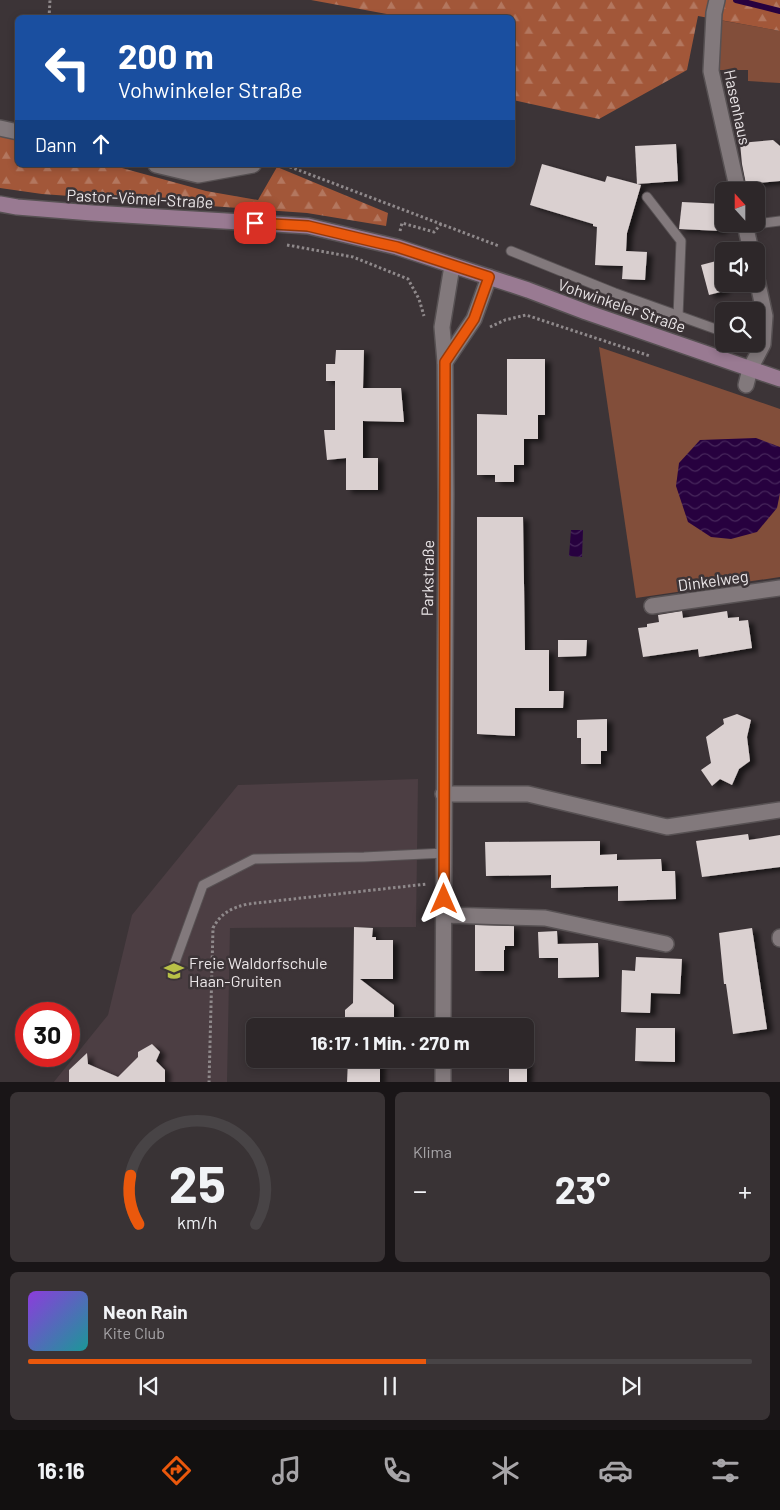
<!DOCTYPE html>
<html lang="de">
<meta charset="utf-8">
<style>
body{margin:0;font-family:Barlow,sans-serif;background:#393335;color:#f1f3f6;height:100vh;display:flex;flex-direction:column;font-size:19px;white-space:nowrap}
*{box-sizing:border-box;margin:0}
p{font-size:16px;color:#a7a5a8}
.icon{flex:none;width:28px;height:28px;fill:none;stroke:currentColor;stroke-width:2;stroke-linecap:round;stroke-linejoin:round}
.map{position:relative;height:1082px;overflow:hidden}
.sheet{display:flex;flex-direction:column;gap:10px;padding:10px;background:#191517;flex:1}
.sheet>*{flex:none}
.banner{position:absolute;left:15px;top:15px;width:500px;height:152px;border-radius:8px;box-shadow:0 2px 8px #0003,0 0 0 1px #484446;background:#1a4fa0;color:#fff;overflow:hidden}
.needle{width:32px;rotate:339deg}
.tools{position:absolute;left:715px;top:182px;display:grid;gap:10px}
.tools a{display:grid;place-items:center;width:50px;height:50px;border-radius:8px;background:#2d2729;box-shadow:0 2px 8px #0003,0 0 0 1px #484446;font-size:25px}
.speed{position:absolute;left:15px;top:1002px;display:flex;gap:10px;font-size:25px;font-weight:700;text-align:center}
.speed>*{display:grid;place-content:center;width:65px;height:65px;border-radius:50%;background:#2d2729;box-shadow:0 2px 8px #0003,0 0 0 1px #484446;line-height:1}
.speed .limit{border:8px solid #d22;background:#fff;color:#111}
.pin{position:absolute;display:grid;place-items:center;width:42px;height:42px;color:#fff;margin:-21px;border-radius:10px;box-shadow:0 2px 8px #0006}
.me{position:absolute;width:55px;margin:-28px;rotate:0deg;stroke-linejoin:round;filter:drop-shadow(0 0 4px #0008)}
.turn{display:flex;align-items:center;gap:18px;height:105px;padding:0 20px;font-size:22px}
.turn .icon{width:65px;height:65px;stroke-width:2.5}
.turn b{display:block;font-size:35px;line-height:42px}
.then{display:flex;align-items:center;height:48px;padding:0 20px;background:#0003;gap:10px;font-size:19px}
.big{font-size:38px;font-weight:700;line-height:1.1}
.sheet .card{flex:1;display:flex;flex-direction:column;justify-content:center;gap:8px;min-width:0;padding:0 18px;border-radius:8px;background:#393335}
.sheet .dial{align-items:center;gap:0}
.dial svg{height:130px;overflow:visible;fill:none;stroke:#484446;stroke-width:7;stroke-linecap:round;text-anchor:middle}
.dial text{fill:#f1f3f6;stroke:none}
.song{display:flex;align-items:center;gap:15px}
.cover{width:60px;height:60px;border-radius:8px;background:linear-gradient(135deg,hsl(270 70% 55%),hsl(180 70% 35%))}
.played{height:5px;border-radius:2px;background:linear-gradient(90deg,#ea580c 55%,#484446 55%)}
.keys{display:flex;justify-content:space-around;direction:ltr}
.heat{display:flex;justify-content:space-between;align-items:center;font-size:28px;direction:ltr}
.sheet .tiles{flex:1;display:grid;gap:10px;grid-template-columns:1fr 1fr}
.card:last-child{grid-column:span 2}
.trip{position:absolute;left:246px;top:1018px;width:288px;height:50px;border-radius:8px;background:#2d2729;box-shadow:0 2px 8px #0003,0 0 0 1px #484446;font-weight:700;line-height:50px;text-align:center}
.tabs{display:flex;height:80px;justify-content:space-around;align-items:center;background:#121010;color:#a7a5a8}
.tabs .icon{width:35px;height:35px}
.tabs .active{color:#ea580c}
.tabs b{font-size:22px;color:#f1f3f6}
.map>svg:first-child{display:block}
.built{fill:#4c3e43}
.green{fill:#824e3a}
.forest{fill:url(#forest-firs)}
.water{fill:url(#water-waves)}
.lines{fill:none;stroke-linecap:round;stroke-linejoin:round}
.stream{stroke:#27013f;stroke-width:6}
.building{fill:#dad0d0;filter:url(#shadow)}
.service-casing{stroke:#575153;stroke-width:11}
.minor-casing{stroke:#575153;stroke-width:18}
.secondary-casing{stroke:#575153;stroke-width:18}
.path{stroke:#8f898b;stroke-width:3;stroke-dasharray:2.5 2.5;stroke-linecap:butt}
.service{stroke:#82797c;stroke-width:9}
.minor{stroke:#82797c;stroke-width:15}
.secondary{stroke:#997a92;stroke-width:15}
.route-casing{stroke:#983908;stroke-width:12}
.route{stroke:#ea580c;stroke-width:9}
.labels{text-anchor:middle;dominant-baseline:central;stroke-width:5;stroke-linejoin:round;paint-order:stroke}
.street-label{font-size:16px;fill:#ebe6e8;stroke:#3c3437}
.poi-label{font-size:16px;fill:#ebe6e8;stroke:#3c3437;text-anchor:start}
</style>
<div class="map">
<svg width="780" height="1083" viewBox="0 0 780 1083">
<defs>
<pattern id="forest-firs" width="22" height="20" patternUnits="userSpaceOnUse" patternTransform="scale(1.25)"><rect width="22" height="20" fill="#a25739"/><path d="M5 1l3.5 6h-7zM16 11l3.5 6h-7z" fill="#b3775f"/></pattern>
<pattern id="water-waves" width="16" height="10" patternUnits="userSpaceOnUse" patternTransform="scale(1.25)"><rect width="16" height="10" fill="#27013f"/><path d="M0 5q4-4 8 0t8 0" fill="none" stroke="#46265b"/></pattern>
<filter id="shadow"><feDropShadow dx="5.5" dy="3" stdDeviation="2.5" flood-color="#0009"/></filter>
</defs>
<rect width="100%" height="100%" fill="#3c3437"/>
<polygon class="built" points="418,779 416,927 230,928 227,1082 53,1083 108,1015 132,915 238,785"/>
<g class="green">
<polygon points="719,20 780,31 780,83 748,81 748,70 718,70"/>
<polygon points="599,347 780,409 780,577 636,598"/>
</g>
<g class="forest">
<polygon points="311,0 780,0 780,31 698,16 687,70 599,119 513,100 512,18 403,17"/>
<polygon points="0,134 17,139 18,165 111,165 206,191 258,200 277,167 388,213 386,226 307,213 42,194 0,188"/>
</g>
<g class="water">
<polygon points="756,438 780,447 780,493 777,508 757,532 731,539 711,537 688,522 676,486 679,463 700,440"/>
<polygon points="571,530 583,530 582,557 569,556"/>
</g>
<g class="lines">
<polyline class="stream" points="736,0 780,11"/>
</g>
<g class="building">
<polygon points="773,140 780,146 780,181 746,184 742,164 740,143"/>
<polygon points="676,144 678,181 637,184 635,146"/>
<polygon points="542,164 605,182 607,176 641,185 627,233 626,251 647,252 645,280 622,279 623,266 595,265 597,227 593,226 593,224 530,205"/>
<polygon points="682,202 723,204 721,231 679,229"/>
<polygon points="724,259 724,291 709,295 701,265"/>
<polygon points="336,350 364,350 363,388 401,388 404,422 363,421 363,458 378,458 378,490 346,490 346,458 327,460 324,430 335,430 335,381 326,381 326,364 335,364"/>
<polygon points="507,359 545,359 545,415 538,415 538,439 524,439 524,465 514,465 514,482 495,482 495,475 477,475 477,414 507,415"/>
<polygon points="477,517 523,517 525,650 549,650 549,691 564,691 563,708 515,708 515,736 477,734"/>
<polygon points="682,611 683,618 727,611 728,618 739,617 739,621 748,620 752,648 699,657 698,649 643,657 638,628 647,627 647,624 659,622 658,615"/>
<polygon points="558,640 587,640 586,656 558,657"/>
<polygon points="737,714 751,720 747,737 750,761 739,769 732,785 720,779 712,786 701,770 711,763 706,737 724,724 723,719"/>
<polygon points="607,719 607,751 601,751 601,764 581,764 581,738 577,738 577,720"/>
<polygon points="748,834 749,840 780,835 780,867 702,877 696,841"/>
<polygon points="600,841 600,855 617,854 617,860 661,859 662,871 675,871 676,899 618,901 618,886 551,888 551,875 486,876 485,842"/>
<polygon points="475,925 514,926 514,946 505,946 505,950 504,950 504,971 475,971"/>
<polygon points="354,927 373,928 372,937 376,937 376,940 393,940 393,979 360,979 394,1005 394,1019 390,1019 390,1026 345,1026 345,1010 353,1003"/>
<polygon points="752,928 767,1029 733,1034 726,984 724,984 719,933"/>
<polygon points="557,931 558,952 557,944 598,943 599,977 558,978 558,958 539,958 538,932"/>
<polygon points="636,957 682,959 680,994 651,993 650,1013 621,1012 622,970 635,971"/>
<polygon points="636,1028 675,1028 675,1062 635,1061"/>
<polygon points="152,1044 160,1052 156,1061 165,1070 165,1083 69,1083 69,1070 87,1053 88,1064 118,1077 138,1057 138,1052"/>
<polygon points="348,1059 380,1059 380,1083 347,1083"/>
<polygon points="509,1060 527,1061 527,1083 509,1083"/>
</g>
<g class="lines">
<defs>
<g id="service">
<polyline points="647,197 681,241 678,317"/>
<polyline points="756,224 780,221"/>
<polyline points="511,251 615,293 724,332"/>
<polyline points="174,965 203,885 254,859 364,857 444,853"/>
</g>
<g id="minor">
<polyline points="717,0 714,13 711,71 738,191"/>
<polyline points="0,128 18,132"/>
<polyline points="156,165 198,175 253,165"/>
<polyline points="745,224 751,251"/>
<polyline points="445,362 474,319 489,277"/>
<polyline points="746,385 750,369 763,344 765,316 756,275"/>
<polyline points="652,606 780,588"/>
<polyline points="443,794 528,794 667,827 780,810"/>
<polyline points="444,915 545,918 666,944"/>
<polyline points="780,937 780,939"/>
<polyline points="443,1026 446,494 445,362 442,327 452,266"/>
<polyline points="443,1083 443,1059"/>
</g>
<polyline id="secondary" points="0,204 17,207 92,213 308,226 397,247 528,290 586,312 780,379"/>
</defs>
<use href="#service" class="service-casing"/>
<use href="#minor" class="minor-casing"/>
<use href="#secondary" class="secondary-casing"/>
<g class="path">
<polyline points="49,18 50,0"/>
<polyline points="285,165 499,246"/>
<polyline points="400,231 402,223 434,232 441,224"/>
<polyline points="287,245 353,257 408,279 419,299 424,316"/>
<polyline points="490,327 505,320 526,315 650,356"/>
<path d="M209,1083L213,928C221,913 231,908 248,904L427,884"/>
</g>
<use href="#service" class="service"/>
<use href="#minor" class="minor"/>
<use href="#secondary" class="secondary"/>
</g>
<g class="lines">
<defs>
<polyline id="route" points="255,223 308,226 379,243 397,247 489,277 474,319 445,362 444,899"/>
</defs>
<use href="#route" class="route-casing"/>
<use href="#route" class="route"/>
</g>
<defs>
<symbol id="school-bare" viewBox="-9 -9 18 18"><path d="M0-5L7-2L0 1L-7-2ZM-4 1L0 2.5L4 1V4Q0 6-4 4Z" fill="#b8c147" stroke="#3c3437" stroke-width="2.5" paint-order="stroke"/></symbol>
</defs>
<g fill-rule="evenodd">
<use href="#school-bare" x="160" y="957" width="28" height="28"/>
</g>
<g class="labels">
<g class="street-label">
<text transform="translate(738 107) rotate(78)">Hasenhaus</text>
<text transform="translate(140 198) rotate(3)">Pastor-Vömel-Straße</text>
<text transform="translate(622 305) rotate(19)">Vohwinkeler Straße</text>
<text transform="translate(427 578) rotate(-89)">Parkstraße</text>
<text transform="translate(713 580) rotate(-8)">Dinkelweg</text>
</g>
<g class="poi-label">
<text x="189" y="962">Freie Waldorfschule<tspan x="189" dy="18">Haan-Gruiten</tspan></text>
</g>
</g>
</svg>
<div class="tools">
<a><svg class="needle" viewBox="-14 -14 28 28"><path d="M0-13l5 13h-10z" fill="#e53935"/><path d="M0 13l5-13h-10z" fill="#a7a5a8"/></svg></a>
<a><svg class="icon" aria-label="sound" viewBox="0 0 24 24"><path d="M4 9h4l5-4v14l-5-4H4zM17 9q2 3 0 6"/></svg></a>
<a><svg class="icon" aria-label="search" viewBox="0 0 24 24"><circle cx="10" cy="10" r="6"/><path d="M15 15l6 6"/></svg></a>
</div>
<div class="speed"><div class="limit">30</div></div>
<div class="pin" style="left:255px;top:223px;background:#d93025"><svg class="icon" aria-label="arrive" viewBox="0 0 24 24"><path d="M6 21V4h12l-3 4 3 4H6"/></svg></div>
<svg class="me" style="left:444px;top:899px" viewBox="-20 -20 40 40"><path d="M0-17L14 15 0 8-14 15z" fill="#ea580c" stroke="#fff" stroke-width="4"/></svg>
<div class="trip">16:17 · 1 Min. · 270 m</div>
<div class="banner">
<div class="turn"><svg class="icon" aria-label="left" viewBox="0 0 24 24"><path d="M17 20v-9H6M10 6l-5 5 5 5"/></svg><div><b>200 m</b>Vohwinkeler Straße</div></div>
<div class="then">Dann<svg class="icon" aria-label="ahead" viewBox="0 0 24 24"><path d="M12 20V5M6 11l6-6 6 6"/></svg></div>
</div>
</div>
<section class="sheet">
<div class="tiles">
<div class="card dial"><svg viewBox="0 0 100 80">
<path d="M14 69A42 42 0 1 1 86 69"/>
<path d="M14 69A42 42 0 0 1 9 39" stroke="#ea580c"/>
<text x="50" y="56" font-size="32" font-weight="700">25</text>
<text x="50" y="72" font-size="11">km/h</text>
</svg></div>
<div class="card"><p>Klima</p>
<div class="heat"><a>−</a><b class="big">23°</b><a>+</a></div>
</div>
<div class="card">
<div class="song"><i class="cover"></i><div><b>Neon Rain</b><p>Kite Club</p></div></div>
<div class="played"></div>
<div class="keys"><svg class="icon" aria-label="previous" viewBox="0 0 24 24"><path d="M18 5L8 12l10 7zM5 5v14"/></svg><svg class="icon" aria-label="pause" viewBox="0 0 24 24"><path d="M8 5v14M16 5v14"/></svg><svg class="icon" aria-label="next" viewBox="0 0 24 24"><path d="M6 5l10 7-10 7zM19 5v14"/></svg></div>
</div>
</div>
</section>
<nav class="tabs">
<b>16:16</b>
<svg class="icon active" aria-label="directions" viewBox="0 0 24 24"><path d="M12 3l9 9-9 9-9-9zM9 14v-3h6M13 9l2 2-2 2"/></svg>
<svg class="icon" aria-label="music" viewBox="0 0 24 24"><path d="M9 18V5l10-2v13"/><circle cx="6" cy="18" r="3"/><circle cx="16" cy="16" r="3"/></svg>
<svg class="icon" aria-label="phone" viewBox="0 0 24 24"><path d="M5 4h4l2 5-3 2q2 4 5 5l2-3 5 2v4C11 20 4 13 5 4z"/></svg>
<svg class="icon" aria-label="climate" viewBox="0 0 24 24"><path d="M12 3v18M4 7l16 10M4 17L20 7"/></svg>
<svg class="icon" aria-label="car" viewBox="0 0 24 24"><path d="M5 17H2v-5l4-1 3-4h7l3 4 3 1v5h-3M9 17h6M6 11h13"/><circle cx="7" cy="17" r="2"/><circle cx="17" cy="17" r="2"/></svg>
<svg class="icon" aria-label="filters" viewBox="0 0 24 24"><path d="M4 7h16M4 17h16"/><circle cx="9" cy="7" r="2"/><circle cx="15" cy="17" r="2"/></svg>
</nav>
